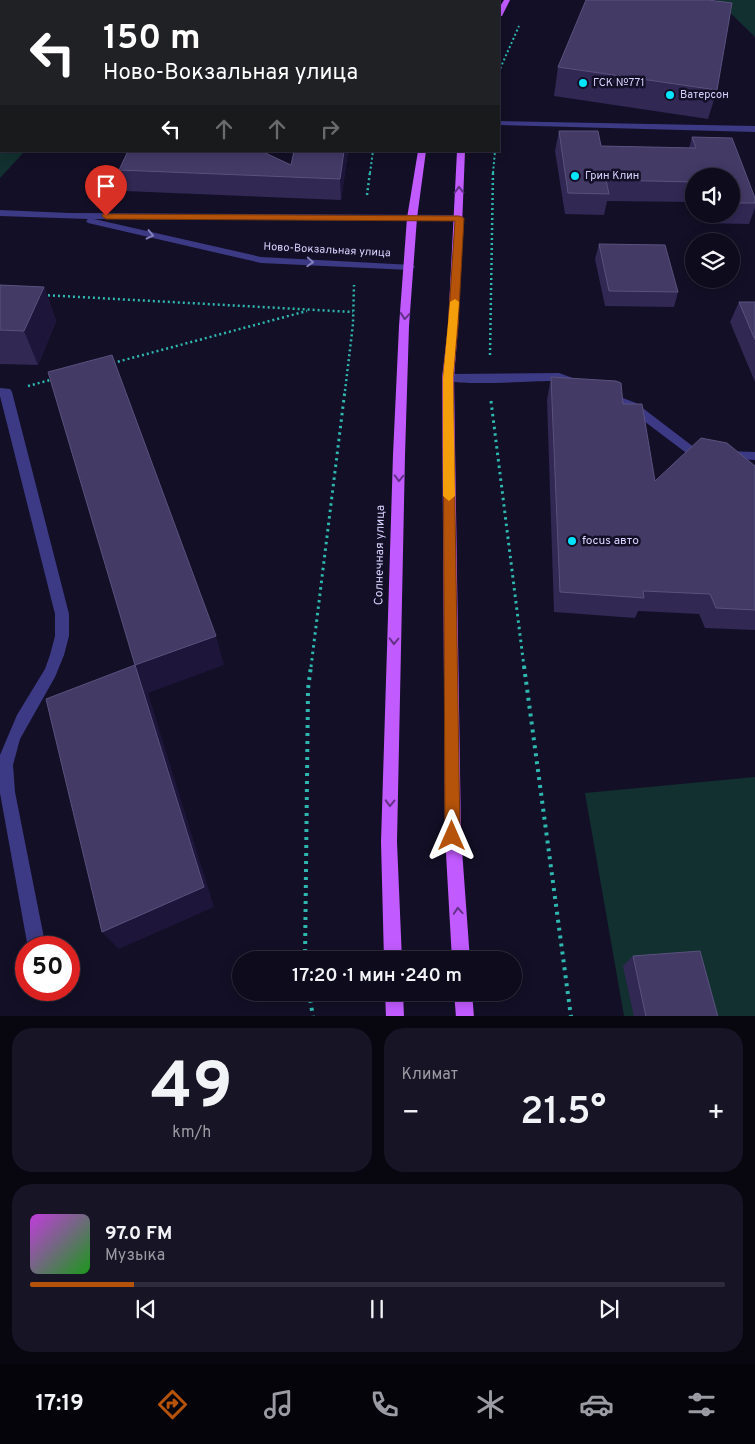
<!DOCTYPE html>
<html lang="ru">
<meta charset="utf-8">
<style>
body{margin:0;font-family:Overpass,sans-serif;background:#171425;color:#f1f3f6;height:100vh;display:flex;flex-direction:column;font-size:19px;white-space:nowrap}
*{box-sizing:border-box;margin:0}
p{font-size:16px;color:#9b9ba3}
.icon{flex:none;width:28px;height:28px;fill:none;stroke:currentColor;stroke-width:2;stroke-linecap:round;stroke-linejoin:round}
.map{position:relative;height:1016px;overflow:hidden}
.side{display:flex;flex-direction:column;gap:12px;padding:12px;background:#08060f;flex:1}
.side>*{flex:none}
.guide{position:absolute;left:0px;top:0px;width:500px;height:152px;box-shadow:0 2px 12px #0003,0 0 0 1px #2e2b3b;background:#202124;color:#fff;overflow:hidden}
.controls{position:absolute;left:685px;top:168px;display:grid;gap:10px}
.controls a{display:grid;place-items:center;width:55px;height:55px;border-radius:50%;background:#0e0b1c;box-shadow:0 2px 12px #0003,0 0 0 1px #2e2b3b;font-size:25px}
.speed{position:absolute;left:15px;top:936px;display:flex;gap:10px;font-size:25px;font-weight:700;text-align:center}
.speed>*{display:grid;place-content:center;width:65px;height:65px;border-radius:50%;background:#0e0b1c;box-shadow:0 2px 12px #0003,0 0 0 1px #2e2b3b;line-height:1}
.speed .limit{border:8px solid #d22;background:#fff;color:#111}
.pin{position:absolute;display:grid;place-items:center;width:42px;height:42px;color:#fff;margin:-51px -21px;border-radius:50% 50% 50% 0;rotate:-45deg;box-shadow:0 0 5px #0007}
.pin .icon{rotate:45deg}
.me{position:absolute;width:55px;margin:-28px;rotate:0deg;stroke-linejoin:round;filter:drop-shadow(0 0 4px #0008)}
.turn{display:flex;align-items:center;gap:18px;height:105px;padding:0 20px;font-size:22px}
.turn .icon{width:65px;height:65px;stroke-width:2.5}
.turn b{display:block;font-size:35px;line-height:42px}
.lanes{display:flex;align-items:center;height:48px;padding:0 20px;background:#0003;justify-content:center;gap:25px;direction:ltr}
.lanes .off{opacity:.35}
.big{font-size:38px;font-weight:600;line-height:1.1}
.side .tile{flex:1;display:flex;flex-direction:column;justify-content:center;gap:8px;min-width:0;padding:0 18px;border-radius:20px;background:#171425}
.side .dial{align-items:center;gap:0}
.dial b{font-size:65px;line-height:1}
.song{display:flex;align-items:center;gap:15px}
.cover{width:60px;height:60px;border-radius:8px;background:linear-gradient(135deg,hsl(290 70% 55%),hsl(120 70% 35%))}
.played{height:5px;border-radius:2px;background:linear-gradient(90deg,#b45309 15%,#2e2b3b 15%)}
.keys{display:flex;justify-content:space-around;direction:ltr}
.heat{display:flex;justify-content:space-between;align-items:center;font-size:28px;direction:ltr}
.side .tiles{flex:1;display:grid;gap:12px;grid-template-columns:1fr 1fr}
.tile:last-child{grid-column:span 2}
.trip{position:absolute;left:232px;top:951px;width:290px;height:50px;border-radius:25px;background:#0e0b1c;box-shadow:0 2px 12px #0003,0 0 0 1px #2e2b3b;font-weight:600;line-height:50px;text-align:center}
.tab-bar{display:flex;height:80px;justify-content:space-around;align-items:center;background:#06040b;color:#9b9ba3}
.tab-bar .icon{width:35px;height:35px}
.tab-bar .selected{color:#b45309}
.tab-bar b{font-size:22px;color:#f1f3f6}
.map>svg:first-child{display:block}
.green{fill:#12302f}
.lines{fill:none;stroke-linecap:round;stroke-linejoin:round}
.path-far3{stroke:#2fb8b0;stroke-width:2;stroke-dasharray:2 2.5;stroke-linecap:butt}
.path-far2{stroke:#2fb8b0;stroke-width:2.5;stroke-dasharray:2 3;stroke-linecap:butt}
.path-far1{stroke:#2fb8b0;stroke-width:3;stroke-dasharray:2.5 4;stroke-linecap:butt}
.path{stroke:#2fb8b0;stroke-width:4;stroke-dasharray:3 5;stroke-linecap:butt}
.minor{fill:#3d3a85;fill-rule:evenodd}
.major{fill:#c25bff;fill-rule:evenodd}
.wall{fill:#312854}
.shaded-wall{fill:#1d163a}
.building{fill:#433a66;stroke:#5a527e}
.oneway{stroke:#623188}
.oneway2{stroke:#837fbc}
.route{fill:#b45309;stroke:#753606}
.slow{fill:#f59e0b}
.poi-dot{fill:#00e5ff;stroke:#130f26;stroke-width:2}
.labels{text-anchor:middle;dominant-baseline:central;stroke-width:5;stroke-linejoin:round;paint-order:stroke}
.far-poi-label{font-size:11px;fill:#d9d4ff;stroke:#130f26;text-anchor:start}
.far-street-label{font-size:11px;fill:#d9d4ff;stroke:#130f26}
.poi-label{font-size:12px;fill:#d9d4ff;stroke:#130f26;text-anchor:start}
.street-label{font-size:12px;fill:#d9d4ff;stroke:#130f26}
</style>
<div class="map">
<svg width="755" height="1017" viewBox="0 0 755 1017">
<rect width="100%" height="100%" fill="#130f26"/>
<g class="green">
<polygon points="0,0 138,1 1,1 1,151 25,151 0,178"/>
<polygon points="717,0 755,0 755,37 751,33"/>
<polygon points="755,777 755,1016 624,1016 585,793"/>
</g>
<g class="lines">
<g class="path-far3">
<polyline points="499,100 500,69 519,26"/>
<polyline points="370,173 373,151"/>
<polyline points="493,173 495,151"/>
</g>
<g class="path-far2">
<polyline points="367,195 370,172"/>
<polyline points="43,295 353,312"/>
<polyline points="490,355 493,172"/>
<polyline points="113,363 307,311"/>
<polyline points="28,386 54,379"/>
<polyline points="345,391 353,324 354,285"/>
</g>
<g class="path-far1">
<polyline points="491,401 524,667"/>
<polyline points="311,667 345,390"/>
</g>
<g class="path">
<polyline points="524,666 571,1017"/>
<polyline points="305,960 308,689 311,666"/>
<polyline points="309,992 313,1017"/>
</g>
<g class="minor">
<polygon points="105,0 141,0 142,1 105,1"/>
<polygon points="499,121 755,126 755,132 499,125"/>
<polygon points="0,210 69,213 459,215 464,218 459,221 94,219 261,257 413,265 415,267 410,270 261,263 88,223 86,221 88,219 0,216"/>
<path d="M559,373L578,380L580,383L574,387C568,385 562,381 555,381C538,380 450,388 442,378L448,374Z"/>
<polygon points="0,388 10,389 12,392 69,614 69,636 64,655 55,677 20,739 13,765 15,792 46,948 28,948 0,793 0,755 17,715 45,669 50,655 55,636 55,614 0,396"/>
<polygon points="607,392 636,403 699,451 708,452 710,455 708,458 693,458 628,409 603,399 601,396"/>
<polygon points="726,451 755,452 755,460 722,458 720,455"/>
</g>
<g class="major">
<polygon points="504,0 510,0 502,16 499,16 499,8"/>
<polygon points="418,151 426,151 417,218 409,326 405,455 397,842 402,960 384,960 381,842 393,455 399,326 407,218"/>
<polygon points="457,151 465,151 458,327 454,378 461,836 470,960 452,960 445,836 442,378 448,327"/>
<polygon points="385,992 403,992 404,1017 386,1017"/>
<polygon points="454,992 472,992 474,1017 456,1017"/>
</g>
</g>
<g class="wall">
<polygon points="558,67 717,90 708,119 554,96"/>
<polygon points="559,131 601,146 689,148 692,137 755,198 755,208 749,224 704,223 701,214 731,214 731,176 694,176 694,202 607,201 604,215 565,214 555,151"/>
<polygon points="294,151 348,151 341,200 124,191 119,170 291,165"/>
<polygon points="599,244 678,292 674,307 605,306 595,259"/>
<polygon points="0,285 44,287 56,321 38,365 0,364"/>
<polygon points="739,302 755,302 755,382 730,322"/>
<polygon points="551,377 623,404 655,481 755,466 755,630 705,628 699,614 638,611 635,618 554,612 547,400"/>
<polygon points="633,956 718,1017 634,1017 623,966"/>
</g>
<g class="shaded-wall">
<rect x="289" y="0" width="7" height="1"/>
<polygon points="344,151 348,151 341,200 340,179"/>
<polygon points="44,287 56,321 38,365 24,331"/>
<polygon points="216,636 224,665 148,693 214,907 119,949 102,932 135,665"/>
</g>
<g class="building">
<polygon points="248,0 289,0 289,1 247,1"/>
<polygon points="586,0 708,0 732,3 717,90 558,67"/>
<polygon points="559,131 598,131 601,146 696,148 692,137 732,138 755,198 755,203 731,203 731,176 694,176 694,182 606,180 609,194 568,193"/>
<polygon points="128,151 261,151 291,165 294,151 344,151 340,179 119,170"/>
<polygon points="599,244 665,245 678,292 609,291"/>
<polygon points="0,285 44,287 24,331 0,330"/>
<polygon points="739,302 755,302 755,340"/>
<polygon points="112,355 216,636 135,665 48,372"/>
<polygon points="551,377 616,381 621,383 623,404 642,404 655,481 701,438 727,443 755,466 755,610 716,608 710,594 643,591 644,598 560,592"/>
<polygon points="135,665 204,887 102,932 46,699"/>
<polygon points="700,951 718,1017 646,1017 633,956"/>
</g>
<defs><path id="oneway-chevron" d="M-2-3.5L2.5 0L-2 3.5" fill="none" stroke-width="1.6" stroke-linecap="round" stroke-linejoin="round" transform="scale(1.25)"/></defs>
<g class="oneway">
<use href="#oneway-chevron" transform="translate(459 190) rotate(-91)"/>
<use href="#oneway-chevron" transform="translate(405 316) rotate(95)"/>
<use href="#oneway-chevron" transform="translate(399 478) rotate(92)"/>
<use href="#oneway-chevron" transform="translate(394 641) rotate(91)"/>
<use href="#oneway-chevron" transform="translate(390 803) rotate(91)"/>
<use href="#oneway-chevron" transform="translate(458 911) rotate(-94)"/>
</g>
<g class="oneway2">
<use href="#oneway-chevron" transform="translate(150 235) rotate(13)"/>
<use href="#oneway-chevron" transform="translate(310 262) rotate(3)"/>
</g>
<polygon class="route" points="103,214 459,216 464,218 458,327 453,378 460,836 458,841 452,843 447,841 445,836 443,378 448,327 455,221 106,219 102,216"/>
<polygon class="slow" points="455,299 459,302 453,378 455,496 449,501 443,496 443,378 450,302"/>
<g class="poi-dot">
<circle cx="583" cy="83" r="5"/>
<circle cx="670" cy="95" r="5"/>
<circle cx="575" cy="176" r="5"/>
<circle cx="572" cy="541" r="5"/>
</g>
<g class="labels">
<g class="far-poi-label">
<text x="593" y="83">ГСК №771</text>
<text x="680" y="95">Ватерсон</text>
<text x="585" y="176">Грин Клин</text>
</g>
<g class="far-street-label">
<text transform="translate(327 250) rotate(3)">Ново-Вокзальная улица</text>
</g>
<g class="poi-label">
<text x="582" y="541">focus авто</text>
</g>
<g class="street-label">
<text transform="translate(380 555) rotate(-89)">Солнечная улица</text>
</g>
</g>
</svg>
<div class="controls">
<a><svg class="icon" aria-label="sound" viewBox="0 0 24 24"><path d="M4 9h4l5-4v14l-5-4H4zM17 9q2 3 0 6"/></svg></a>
<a><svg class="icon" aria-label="layers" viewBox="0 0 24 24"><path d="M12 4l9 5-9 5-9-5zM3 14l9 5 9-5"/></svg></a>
</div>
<div class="speed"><div class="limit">50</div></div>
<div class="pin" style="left:106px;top:216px;background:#d93025"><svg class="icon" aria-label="arrive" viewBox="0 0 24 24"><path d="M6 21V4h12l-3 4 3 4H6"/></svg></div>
<svg class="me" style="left:452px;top:836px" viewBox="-20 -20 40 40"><path d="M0-17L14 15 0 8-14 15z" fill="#b45309" stroke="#fff" stroke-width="4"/></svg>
<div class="trip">17:20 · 1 мин · 240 m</div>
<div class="guide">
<div class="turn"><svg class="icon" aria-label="left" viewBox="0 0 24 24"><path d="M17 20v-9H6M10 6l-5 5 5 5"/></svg><div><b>150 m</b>Ново-Вокзальная улица</div></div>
<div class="lanes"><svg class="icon" aria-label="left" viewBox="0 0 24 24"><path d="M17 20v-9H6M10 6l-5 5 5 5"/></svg><svg class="icon off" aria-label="ahead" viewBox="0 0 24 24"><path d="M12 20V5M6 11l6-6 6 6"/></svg><svg class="icon off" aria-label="ahead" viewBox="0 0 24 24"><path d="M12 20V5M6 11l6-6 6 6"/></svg><svg class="icon off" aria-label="right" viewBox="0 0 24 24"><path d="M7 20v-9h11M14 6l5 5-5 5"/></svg></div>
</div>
</div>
<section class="side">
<div class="tiles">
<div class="tile dial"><b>49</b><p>km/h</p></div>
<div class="tile"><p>Климат</p>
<div class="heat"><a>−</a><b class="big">21.5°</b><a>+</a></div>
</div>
<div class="tile">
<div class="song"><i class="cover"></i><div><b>97.0 FM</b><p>Музыка</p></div></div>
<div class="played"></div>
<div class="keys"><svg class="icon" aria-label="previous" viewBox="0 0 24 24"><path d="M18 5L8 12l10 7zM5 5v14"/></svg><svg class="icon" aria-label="pause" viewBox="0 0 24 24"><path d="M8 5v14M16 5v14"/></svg><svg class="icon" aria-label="next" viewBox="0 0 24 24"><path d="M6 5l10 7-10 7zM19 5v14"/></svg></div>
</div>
</div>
</section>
<nav class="tab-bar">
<b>17:19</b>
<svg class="icon selected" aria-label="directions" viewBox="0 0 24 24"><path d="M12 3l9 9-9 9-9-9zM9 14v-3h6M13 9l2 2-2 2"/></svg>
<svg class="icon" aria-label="music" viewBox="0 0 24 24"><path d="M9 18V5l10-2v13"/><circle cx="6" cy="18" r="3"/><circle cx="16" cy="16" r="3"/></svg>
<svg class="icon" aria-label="phone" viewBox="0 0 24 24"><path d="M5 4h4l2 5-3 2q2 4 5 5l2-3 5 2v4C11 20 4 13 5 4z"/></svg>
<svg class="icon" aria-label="climate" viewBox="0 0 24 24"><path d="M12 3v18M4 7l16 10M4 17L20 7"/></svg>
<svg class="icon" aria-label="car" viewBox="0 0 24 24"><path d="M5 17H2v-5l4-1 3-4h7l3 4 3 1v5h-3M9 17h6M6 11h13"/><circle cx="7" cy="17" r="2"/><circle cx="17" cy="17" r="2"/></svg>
<svg class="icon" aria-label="filters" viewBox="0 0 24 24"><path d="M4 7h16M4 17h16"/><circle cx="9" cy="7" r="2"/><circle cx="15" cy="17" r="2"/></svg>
</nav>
